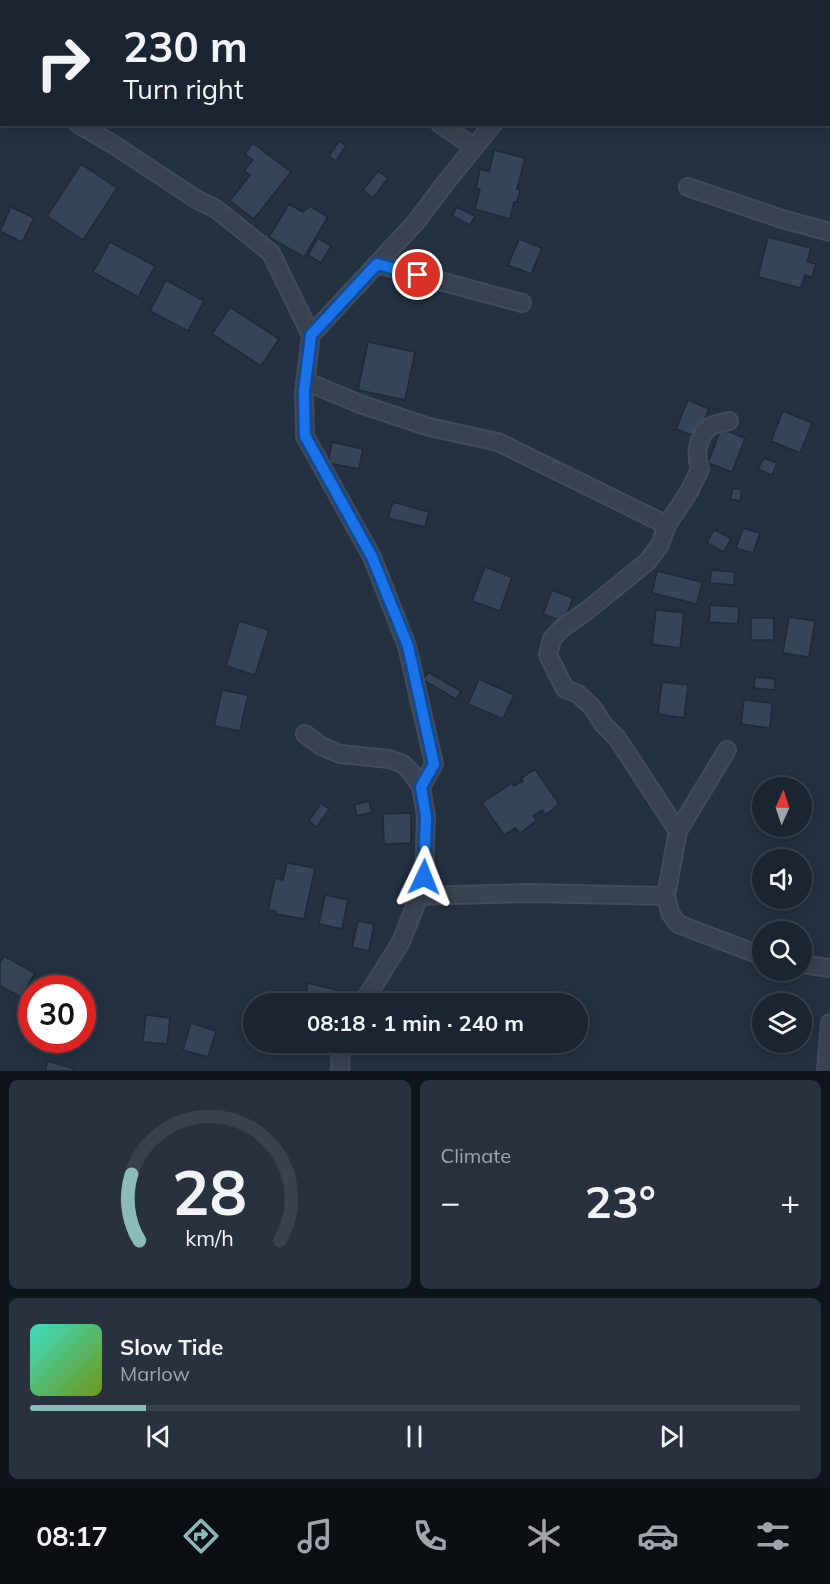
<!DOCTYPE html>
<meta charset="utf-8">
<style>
body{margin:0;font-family:Mulish,sans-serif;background:#28313d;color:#f1f3f6;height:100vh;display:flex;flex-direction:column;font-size:22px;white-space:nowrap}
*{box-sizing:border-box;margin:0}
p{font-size:20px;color:#a0a5ab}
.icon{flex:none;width:33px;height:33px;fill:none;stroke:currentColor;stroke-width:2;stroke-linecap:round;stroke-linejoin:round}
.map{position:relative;height:1071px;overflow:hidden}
.drawer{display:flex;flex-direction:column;gap:9px;padding:9px;background:#0f141b;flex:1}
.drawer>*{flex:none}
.banner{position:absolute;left:0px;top:0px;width:831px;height:126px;box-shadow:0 3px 15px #0003,0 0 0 2px #39424d;background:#1b2531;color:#f1f3f6;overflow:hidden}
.needle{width:39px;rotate:3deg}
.tools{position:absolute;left:752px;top:777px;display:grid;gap:12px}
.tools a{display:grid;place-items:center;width:60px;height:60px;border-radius:50%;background:#1b2531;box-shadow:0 3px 15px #0003,0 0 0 2px #39424d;font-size:30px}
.speed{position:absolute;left:18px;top:975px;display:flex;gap:12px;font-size:30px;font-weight:700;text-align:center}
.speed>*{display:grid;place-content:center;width:78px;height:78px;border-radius:50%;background:#1b2531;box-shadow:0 3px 15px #0003,0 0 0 2px #39424d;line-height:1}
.speed .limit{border:9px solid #d22;background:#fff;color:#111}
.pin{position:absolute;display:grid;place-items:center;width:51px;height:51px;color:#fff;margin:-26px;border:3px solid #fff;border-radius:50%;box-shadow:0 2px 6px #0007}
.me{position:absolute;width:66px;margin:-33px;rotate:2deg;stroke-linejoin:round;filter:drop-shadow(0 0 4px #0008)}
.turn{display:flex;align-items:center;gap:21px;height:126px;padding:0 24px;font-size:27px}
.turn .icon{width:78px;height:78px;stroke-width:2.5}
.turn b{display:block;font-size:42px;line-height:51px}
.big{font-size:45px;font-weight:700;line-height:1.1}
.drawer .widget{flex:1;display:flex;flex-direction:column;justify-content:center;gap:9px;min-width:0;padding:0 21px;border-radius:9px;background:#28313d}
.drawer .dial{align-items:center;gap:0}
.dial svg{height:156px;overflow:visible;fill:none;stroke:#39424d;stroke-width:7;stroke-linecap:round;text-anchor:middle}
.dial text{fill:#f1f3f6;stroke:none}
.song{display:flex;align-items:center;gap:18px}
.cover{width:72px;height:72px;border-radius:9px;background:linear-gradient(135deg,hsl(170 70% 55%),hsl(80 70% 35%))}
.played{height:6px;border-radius:3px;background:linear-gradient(90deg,#8bbbb9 15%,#39424d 15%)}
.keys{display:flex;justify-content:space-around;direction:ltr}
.heat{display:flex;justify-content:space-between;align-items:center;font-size:33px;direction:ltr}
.drawer .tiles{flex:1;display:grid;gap:9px;grid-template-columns:1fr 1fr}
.widget:last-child{grid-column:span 2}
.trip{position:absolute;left:243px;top:993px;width:345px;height:60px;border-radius:30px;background:#1b2531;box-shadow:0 3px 15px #0003,0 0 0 2px #39424d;font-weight:700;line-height:60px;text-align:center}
.tabs{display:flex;height:96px;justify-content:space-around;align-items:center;background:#0b0f14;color:#a0a5ab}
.tabs .icon{width:42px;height:42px}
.tabs .selected{color:#8bbbb9}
.tabs b{font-size:27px;color:#f1f3f6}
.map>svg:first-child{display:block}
.building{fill:#364557;stroke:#1f2a38;stroke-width:1.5}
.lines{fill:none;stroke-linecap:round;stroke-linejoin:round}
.minor-casing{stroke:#424c5a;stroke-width:20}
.minor{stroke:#394351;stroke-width:16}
.route-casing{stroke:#114b97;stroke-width:15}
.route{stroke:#1a73e8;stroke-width:10}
</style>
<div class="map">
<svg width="830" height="1071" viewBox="0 0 830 1071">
<rect width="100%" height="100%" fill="#243141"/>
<g class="building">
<polygon points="158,0 220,0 219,2"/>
<polygon points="339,141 346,146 336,161 329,156"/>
<polygon points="253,143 291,172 254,219 230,201 250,175 244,171 253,160 245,154"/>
<polygon points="494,150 525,158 517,189 520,190 517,202 514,202 510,219 475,209 480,189 476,188 480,169 489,172"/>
<polygon points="81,164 117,188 83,240 47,216"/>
<polygon points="378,171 388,178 373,198 363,190"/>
<polygon points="289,204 303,212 310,206 328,217 304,257 269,237"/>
<polygon points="11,207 34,218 22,242 0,231"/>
<polygon points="457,207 475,216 470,225 452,216"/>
<polygon points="768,237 811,248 807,262 816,264 812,277 805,275 801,288 758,277"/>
<polygon points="318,238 331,246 321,263 308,255"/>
<polygon points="519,239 542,248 531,274 508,265"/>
<polygon points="110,242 155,266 138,297 93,272"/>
<polygon points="166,280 204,301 188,331 150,311"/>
<polygon points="230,307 279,339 261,366 212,334"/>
<polygon points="368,342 415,352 405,400 358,390"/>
<polygon points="688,400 709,409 697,437 676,429"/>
<polygon points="783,411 812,423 800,453 771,441"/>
<polygon points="721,429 745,438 732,472 708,463"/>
<polygon points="332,442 363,449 359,469 328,463"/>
<polygon points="764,458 777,463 772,475 758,469"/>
<polygon points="733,488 742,490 740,501 730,499"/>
<polygon points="393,502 429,512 425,527 388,518"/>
<polygon points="743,528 760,533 753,553 736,548"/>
<polygon points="714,530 731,538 724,552 707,543"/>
<polygon points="485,567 512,577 500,611 472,601"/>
<polygon points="711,570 735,572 734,585 710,583"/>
<polygon points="657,571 702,582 697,604 652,593"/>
<polygon points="552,590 573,598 564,622 543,614"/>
<polygon points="710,605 739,607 738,624 709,622"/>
<polygon points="656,610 684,613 680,648 652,644"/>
<polygon points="789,617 815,621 809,657 783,653"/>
<rect x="751" y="618" width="23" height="22"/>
<polygon points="239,621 269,630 255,675 226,666"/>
<polygon points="428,672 461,691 456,699 423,680"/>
<polygon points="755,677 775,679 774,690 754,688"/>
<polygon points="479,679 514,695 503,719 468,704"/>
<polygon points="662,682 688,685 684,718 658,714"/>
<polygon points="222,690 248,695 240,731 214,726"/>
<polygon points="744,700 772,703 770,728 741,724"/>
<polygon points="535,769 559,804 545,815 542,810 533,816 537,820 520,833 515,828 504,835 482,803 512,783 514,786 523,781 521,778"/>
<polygon points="369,801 372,812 357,816 354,805"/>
<polygon points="321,803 329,809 317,827 309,821"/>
<polygon points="411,813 411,843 384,844 383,814"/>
<polygon points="287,863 315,868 304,919 276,914 276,911 268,910 275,878 283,880"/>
<polygon points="325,895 348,900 342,929 319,924"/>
<polygon points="358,921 374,924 369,951 352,947"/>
<polygon points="4,956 35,973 21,997 0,986 0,963"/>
<polygon points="308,983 350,993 347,1004 304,1004"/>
<polygon points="146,1015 170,1018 167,1044 143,1042"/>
<polygon points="191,1023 216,1031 208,1057 183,1050"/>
<polygon points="48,1061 74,1069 73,1071 45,1071"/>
</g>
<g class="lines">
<defs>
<g id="minor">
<polyline points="118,0 121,2"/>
<polyline points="396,0 399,2"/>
<polyline points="714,0 719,2"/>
<polyline points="599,2 600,0"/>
<polyline points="0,79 2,80"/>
<polyline points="78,124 111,143 196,199 216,209 271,253 311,335 304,392 305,436 372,557 407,646 434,764 421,787"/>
<polyline points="440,124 474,147"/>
<polyline points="688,187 782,219 830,232"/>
<polyline points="377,264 522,303"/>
<polyline points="311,335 416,222 443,186 493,124"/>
<polyline points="305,381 360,404 429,427 498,442 667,525"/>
<polyline points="305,734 321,746 340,754 389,759 403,764 412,773 421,787 426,816 424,877 419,896 401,942 362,1004"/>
<polyline points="727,750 678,831 666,896 670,913 678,924 762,956"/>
<path d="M678,831L617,738L603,724L593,708L578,694L565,689L548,655L552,639L561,629L589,609L647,562L660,545L667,525L690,490L700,469C695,455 697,438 709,427C714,424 723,423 729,421"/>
<polyline points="419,896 529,893 666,896"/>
<polyline points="801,964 830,968"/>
<polyline points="340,1071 341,1042"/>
<polyline points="826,1071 830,1023"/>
</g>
</defs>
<use href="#minor" class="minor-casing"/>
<use href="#minor" class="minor"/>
</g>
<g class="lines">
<defs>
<polyline id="route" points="418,275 377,264 311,335 304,392 305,436 372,557 408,646 434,764 421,787 426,816 424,877"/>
</defs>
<use href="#route" class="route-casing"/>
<use href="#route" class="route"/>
</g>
</svg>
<div class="tools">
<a><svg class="needle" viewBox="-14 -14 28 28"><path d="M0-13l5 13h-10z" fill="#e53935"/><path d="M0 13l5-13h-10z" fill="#a0a5ab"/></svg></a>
<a><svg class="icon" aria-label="sound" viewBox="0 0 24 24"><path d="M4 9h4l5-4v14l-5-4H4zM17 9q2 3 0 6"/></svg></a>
<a><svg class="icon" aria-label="search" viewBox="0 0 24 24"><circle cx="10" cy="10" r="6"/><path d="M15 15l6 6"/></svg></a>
<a><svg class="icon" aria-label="layers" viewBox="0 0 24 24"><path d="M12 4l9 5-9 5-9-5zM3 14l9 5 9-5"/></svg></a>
</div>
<div class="speed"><div class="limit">30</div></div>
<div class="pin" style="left:418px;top:275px;background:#d93025"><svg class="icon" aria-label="arrive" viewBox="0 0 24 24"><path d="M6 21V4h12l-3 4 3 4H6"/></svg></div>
<svg class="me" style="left:424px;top:877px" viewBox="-20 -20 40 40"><path d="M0-17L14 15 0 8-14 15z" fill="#1a73e8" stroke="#fff" stroke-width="4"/></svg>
<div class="trip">08:18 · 1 min · 240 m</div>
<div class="banner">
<div class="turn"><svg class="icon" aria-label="right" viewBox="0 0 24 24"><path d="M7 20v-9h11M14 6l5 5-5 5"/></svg><div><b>230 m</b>Turn right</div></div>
</div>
</div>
<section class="drawer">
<div class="tiles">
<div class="widget dial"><svg viewBox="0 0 100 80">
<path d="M14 69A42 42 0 1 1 86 69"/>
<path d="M14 69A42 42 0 0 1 10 35" stroke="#8bbbb9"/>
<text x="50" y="56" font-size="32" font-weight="700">28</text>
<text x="50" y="72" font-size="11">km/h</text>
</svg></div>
<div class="widget"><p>Climate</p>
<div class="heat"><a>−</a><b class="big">23°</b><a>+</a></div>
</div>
<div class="widget">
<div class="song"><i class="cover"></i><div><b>Slow Tide</b><p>Marlow</p></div></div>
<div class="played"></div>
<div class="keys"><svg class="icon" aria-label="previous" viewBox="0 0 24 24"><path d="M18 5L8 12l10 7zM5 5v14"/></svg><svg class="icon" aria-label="pause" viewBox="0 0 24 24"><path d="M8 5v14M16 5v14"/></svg><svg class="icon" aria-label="next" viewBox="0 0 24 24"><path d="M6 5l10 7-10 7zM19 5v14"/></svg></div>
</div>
</div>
</section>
<nav class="tabs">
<b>08:17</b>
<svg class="icon selected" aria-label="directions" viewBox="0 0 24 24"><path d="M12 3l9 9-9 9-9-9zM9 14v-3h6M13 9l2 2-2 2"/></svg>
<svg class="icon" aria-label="music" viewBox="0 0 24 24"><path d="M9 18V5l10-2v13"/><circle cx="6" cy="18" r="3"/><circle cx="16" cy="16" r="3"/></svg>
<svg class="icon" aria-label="phone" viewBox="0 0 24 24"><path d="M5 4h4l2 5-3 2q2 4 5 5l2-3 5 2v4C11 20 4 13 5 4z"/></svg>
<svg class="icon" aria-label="climate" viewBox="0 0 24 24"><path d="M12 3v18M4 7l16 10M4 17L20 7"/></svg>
<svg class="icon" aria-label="car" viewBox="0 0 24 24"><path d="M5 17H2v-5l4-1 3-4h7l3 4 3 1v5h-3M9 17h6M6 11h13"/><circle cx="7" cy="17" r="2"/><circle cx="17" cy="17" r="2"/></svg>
<svg class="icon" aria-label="filters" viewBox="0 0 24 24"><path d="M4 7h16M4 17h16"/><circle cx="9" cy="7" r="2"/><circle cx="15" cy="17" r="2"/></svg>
</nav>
